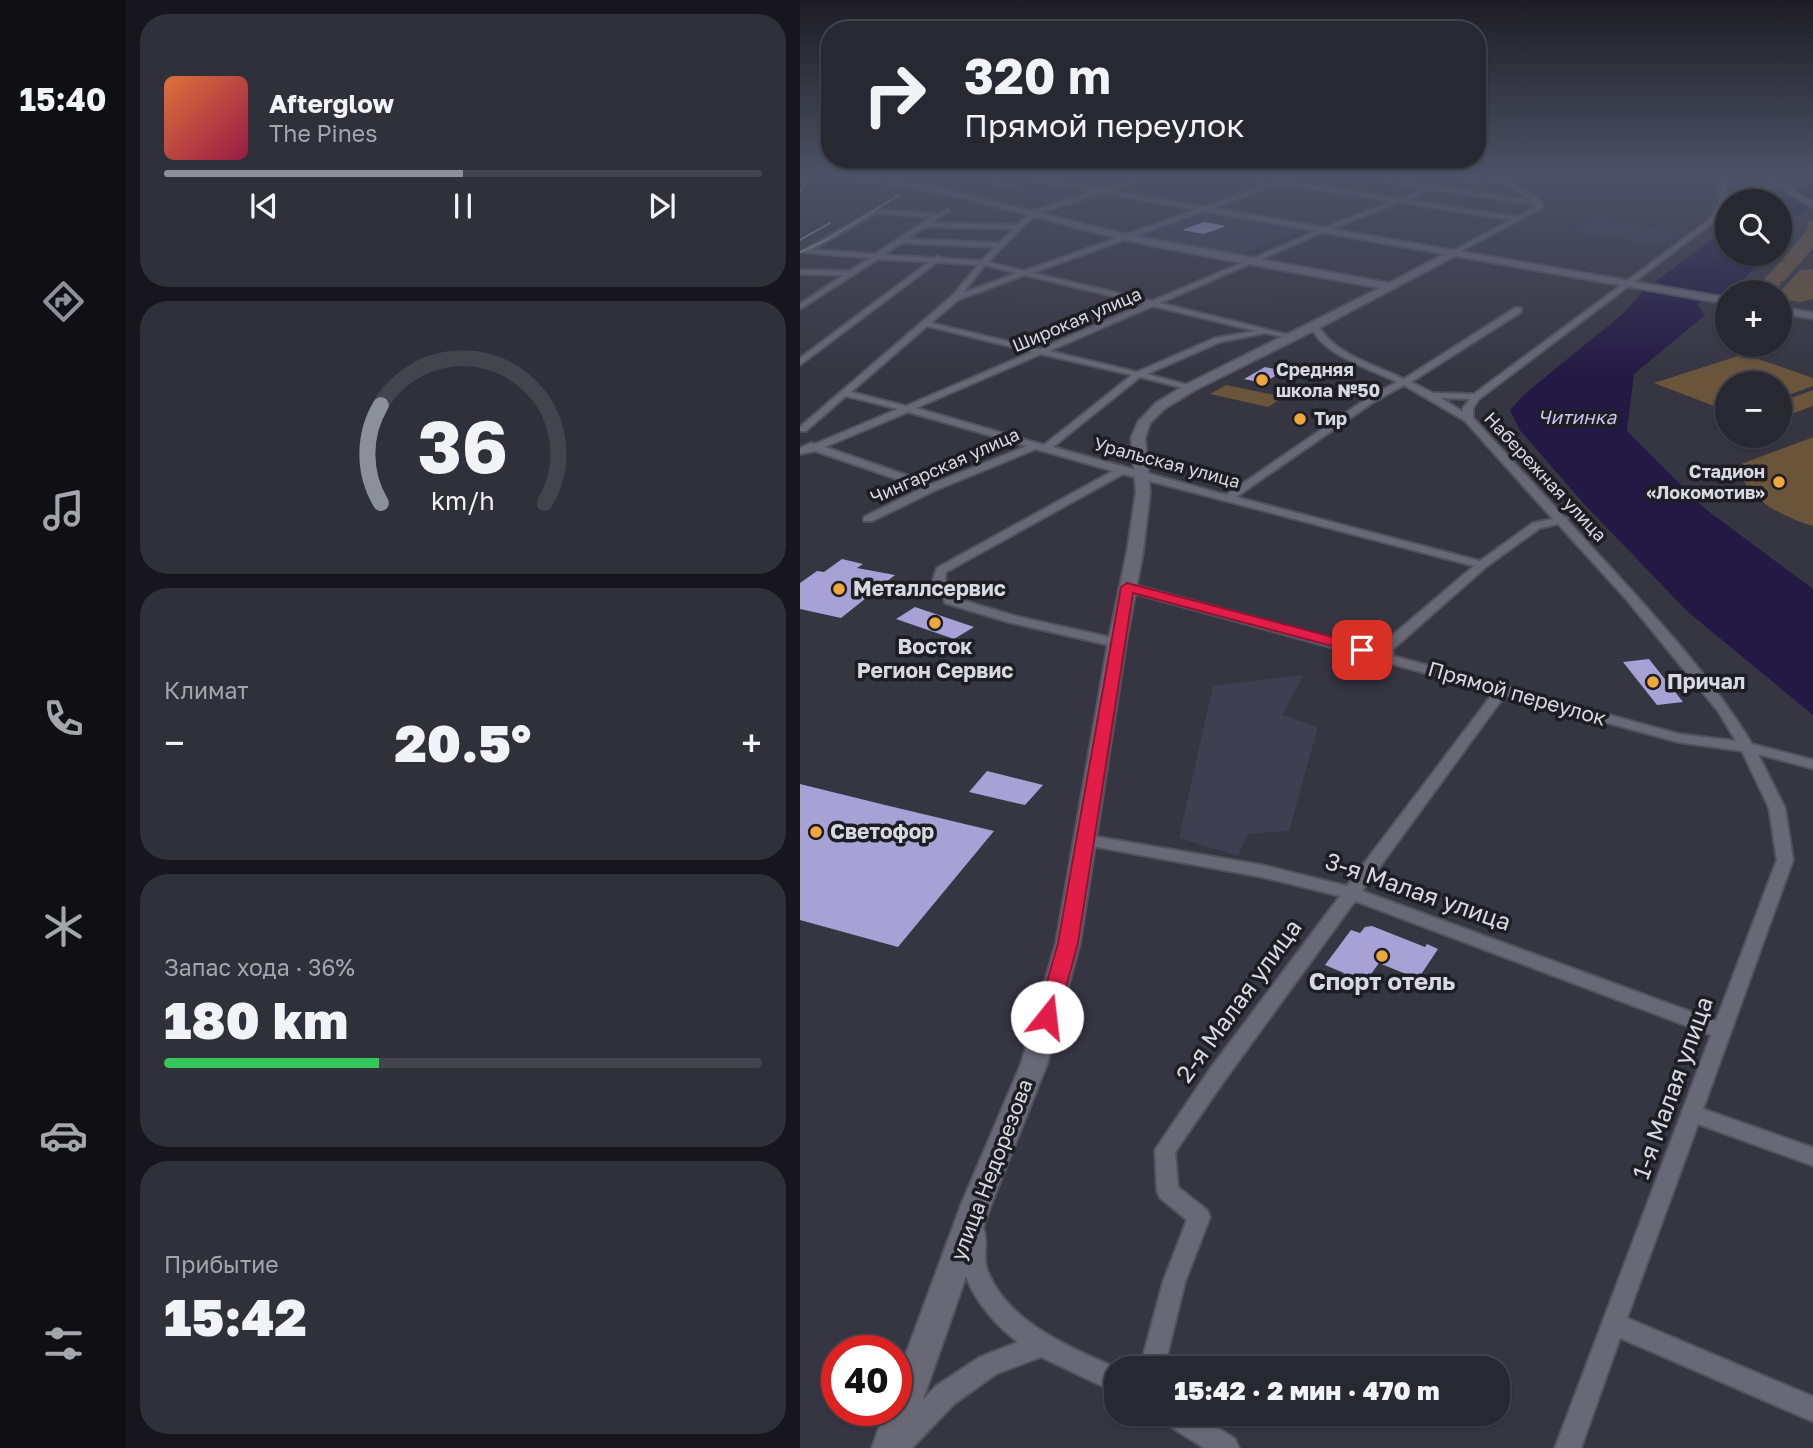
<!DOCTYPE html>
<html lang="ru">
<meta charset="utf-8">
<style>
:root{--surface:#282832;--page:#30303a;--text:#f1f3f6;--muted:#a5a6ac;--line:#44444d;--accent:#8c9099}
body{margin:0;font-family:"Golos Text",sans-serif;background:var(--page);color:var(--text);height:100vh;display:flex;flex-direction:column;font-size:26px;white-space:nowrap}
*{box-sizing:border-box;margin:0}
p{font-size:23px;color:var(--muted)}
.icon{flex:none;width:38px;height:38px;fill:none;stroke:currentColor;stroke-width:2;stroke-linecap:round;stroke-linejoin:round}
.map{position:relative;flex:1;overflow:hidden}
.panel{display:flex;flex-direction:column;gap:14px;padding:14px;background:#16161c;width:674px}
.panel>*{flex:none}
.banner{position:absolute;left:21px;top:21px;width:665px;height:147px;border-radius:28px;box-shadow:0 2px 5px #0004,0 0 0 2px var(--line);background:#282832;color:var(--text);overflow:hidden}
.buttons{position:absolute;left:915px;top:189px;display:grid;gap:14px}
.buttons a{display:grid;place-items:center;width:77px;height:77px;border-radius:50%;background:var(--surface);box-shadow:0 2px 5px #0004,0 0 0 2px var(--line);font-size:35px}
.speed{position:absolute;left:21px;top:1335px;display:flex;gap:14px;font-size:35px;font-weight:700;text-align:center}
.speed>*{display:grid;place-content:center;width:91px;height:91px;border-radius:50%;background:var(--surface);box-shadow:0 2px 5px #0004,0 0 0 2px var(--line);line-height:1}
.speed .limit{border:10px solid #d22;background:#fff;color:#111}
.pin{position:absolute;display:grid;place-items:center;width:60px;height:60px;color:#fff;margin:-30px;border-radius:14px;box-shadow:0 4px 10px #0006}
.me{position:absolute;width:77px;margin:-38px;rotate:16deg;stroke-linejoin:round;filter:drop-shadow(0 0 5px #0008)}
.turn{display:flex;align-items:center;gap:24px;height:147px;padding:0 28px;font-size:32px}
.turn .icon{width:91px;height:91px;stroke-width:2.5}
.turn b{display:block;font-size:49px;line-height:60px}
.big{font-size:52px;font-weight:800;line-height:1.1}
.panel .tile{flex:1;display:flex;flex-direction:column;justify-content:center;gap:10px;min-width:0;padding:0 24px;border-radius:28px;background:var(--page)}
.panel .dial{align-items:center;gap:0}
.dial svg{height:182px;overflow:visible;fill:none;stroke:var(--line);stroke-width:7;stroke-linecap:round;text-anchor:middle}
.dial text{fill:var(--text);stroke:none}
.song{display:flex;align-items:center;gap:21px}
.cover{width:84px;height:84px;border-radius:10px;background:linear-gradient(135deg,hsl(20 70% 55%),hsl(340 70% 35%))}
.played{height:7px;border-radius:4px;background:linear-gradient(90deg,var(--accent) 50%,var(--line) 50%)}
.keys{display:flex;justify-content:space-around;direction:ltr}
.heat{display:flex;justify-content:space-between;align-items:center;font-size:38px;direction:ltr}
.charge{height:10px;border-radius:5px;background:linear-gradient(90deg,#34c759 36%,var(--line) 0)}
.trip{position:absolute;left:304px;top:1356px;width:406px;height:70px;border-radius:28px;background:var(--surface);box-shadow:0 2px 5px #0004,0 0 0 2px var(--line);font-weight:800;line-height:70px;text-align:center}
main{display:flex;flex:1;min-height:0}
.menu{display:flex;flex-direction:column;width:126px;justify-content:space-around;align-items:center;background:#101014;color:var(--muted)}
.menu .icon{width:49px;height:49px}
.menu .current{color:var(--accent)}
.menu b{font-size:32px;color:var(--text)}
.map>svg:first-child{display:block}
.built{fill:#403e51}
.green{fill:#6a553b}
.water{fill:#231944}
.building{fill:#a7a1d6}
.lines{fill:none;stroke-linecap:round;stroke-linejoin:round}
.street-casing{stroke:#52515c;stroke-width:4}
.secondary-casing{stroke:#52515c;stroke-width:4}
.street{fill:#696876;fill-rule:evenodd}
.secondary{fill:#696876;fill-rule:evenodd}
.rail{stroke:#91919b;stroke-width:2}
.secondary-bridge-casing{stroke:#52515c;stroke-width:10;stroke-linecap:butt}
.secondary-bridge{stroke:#696876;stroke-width:9}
.route{fill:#e11d48;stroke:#92132f;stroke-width:2}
.poi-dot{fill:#eea83c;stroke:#1e1d23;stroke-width:2.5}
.labels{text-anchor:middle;stroke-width:7;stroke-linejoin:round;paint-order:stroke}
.far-street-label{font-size:18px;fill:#d8d8e0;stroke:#1e1d23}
.far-poi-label{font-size:18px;font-weight:bold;fill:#d8d8e0;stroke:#1e1d23;text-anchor:start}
.far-water-label{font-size:19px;font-style:italic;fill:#cac4f2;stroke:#1e1d23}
.poi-label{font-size:21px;font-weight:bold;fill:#d8d8e0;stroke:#1e1d23;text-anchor:start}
.street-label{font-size:21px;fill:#d8d8e0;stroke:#1e1d23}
.near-street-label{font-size:24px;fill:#d8d8e0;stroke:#1e1d23}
.near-poi-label{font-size:24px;font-weight:bold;fill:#d8d8e0;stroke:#1e1d23}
</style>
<main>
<nav class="menu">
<b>15:40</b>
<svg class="icon current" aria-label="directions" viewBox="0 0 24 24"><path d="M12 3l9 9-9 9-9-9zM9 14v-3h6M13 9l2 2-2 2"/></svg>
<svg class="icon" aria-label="music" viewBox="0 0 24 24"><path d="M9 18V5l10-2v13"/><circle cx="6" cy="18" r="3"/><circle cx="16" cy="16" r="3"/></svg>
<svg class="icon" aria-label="phone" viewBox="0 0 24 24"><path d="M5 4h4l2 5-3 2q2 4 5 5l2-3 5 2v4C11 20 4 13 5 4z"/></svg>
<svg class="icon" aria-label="climate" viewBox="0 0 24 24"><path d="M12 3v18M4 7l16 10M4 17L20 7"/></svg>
<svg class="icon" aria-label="car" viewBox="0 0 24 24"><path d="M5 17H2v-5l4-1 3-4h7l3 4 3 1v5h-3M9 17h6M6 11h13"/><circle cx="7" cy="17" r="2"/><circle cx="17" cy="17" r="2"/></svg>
<svg class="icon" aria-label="filters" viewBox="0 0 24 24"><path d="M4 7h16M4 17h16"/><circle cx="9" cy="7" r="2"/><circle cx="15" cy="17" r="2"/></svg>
</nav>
<section class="panel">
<div class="tile">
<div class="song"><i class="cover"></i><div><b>Afterglow</b><p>The Pines</p></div></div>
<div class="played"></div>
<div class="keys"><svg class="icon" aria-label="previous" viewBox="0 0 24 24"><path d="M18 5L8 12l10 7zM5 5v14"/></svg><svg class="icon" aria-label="pause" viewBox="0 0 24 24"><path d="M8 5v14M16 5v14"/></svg><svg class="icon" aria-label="next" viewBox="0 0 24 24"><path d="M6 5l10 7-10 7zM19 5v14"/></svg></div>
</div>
<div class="tile dial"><svg viewBox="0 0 100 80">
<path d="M14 69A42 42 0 1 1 86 69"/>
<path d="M14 69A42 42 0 0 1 14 26" stroke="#8c9099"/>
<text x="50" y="56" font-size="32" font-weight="700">36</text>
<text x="50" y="72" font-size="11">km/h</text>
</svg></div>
<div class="tile"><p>Климат</p>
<div class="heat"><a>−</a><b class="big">20.5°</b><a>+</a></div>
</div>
<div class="tile"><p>Запас хода · 36%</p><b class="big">180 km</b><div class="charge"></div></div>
<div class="tile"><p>Прибытие</p><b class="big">15:42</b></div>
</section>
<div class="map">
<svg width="1014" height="1448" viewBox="0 0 1014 1448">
<rect width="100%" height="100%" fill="#363542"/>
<g class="built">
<path d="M402 211 501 230 438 256 335 236Z"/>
<path d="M796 219 862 229 858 232 875 234 861 245 775 232Z"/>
<path d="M504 675 482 715 518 727 489 831 448 834 438 856 379 838 413 686Z"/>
</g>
<g class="green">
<path d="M1008 221H1013V248L984 281 979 282 981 284 973 292H952L958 286 965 287 959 285 981 261 989 262 982 260 1008 229Z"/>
<path d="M1013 269V299L1000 302 980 299V292L1000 270Z"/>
<path d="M944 354 1013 378V386L980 398V383H928L927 411 854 383Z"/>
<path d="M426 385 484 397 468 407 410 394Z"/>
<path d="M1013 390V406L980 418V402Z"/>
<path d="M1014 437V526H1013C993 520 970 510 954 495 944 485 947 479 932 472L933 467Z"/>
</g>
<g class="water">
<path d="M1013 183V205L999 215 991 217 990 226 980 238V201H958L971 194Z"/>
<path d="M927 228 928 254H970L935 287 900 302 897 305 905 315 834 374 827 431 904 508 1013 589V715L888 612 785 505 719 429 710 410 727 392 825 312 842 292Z"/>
</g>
<g class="building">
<path d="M404 222 426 226 404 234 382 230Z"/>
<path d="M465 367 484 371 463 383 444 379Z"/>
<path d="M42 559 63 564 57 568 95 575 41 618 0 609V583L17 571 24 572Z"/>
<path d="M115 607 174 627 154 639 96 619Z"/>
<path d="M849 659 883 702 857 705 823 662Z"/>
<path d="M187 771 243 785 225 805 169 792Z"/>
<path d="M0 784 81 804 194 831 98 947 0 920Z"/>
<path d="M572 926 625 947 627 944 638 949 618 979 579 963 566 981 557 978 553 984 541 978 544 973 525 965 551 930 560 933 565 927Z"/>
</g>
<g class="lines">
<defs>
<g id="street">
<path d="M207 175H221L302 189 348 175H357L302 193Z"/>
<path d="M430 175 478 180 492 175H501L485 181 599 199 626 188 551 175H566L733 201 710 187 709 183 592 176 710 179V175H716L715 185C724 191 741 198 743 207L655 254 653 251 711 220 600 202 528 230 360 303 497 337 493 339 465 333 420 342 347 374 395 387 391 390 340 377 253 447 426 495 566 399 597 382C575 371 513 351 512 324H518C532 354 575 365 604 379L715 308H721V312L611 382 633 393 674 394 908 221 920 204 919 175H925L926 204 912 223 679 399 673 408V418L764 517 767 518 768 521C832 592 902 662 952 744L1014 760V769L958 754 985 808 993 860 903 1109 1014 1148V1166L898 1124 827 1318 1014 1397V1422L820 1338 781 1448H755L911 1035 555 901 424 1081 375 1152 378 1187 407 1210 410 1217 385 1282 364 1368H340L363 1282 387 1220 360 1198 357 1191 355 1150 410 1069 540 896 462 877 286 845 280 844 278 840 280 836 286 835 462 865 547 886 694 692 323 590 321 587 327 583 331 584 580 652 581 645 674 566 323 474 146 572 145 579 154 589 155 598 215 616 322 640 323 643 322 646 317 647 208 622 145 603 142 590 133 580 137 568 313 471 236 449 136 490 72 521H64V517L123 488 15 451 0 454V448L11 443 15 444 98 409 46 396 6 431H0V427L152 296 178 265 137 262 0 365V358L129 262 78 259 0 309V304L44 275 0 274V270L50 271 70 258 1 252 74 210 137 214 149 209V211L131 223 217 225 231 213 233 216 188 262 224 271 471 183ZM479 184 592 201 524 228 352 301 232 273ZM632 189 736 205 737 206 717 217 606 200ZM77 213 132 217 75 254 12 250ZM126 227 214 229 199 243 107 239ZM101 243 195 247 181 261 141 258 138 256 134 258 84 255ZM185 265 217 273 163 293ZM225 275 345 304 240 349 131 323 158 300ZM353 306 456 331 415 338 337 372 249 351ZM127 326 232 352 106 406 51 392ZM241 354 332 375 244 445 116 408ZM604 385 665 421 753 519 733 523 680 561 436 497 572 403ZM641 398 670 399 663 408V412ZM108 412 227 446 132 484 25 447ZM758 524 826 599 918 711 936 741 879 734 593 656V649L686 567 740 528ZM705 695 878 742 942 751 969 808 977 860 916 1021 562 891Z"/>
<path d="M187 178 201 182 224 183 201 186 185 181Z"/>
<path d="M175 1225 183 1228C189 1241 182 1256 187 1270 208 1323 269 1347 317 1368V1393L241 1357 196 1374 154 1404 112 1448H82L86 1439 136 1386 180 1357 218 1342C186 1318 148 1271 167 1228Z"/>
<path d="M362 1414H396L435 1439 439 1448H404L365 1423Z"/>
</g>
<g id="secondary">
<path d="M29 175 70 176 124 184 231 211 302 189 928 298V304L655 256 519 328 395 390 364 409 350 423 345 438 350 492 343 552 326 643 280 943 247 1064 191 1205 106 1448H72L85 1410H96V1381L161 1205 221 1064 256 943 308 643 327 552 336 492 331 438 338 422 356 403 387 384 580 288C495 272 409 258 325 240 227 218 133 182 31 179L27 177ZM302 193 644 254 589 283 325 234 240 213Z"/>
<path d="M961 175H970L1014 203V209Z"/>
<path d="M980 307 1014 313V319L980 313Z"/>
</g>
</defs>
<use href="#street" class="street-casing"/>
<use href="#secondary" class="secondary-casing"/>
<use href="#street" class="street"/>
<use href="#secondary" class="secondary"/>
<g class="rail">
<path d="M0 192 12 175"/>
<path d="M0 240 30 223"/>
<path d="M0 252 28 239 99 195"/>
</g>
<defs>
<path id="secondary-bridge" d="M0 176 31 177"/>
</defs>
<use href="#secondary-bridge" class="secondary-bridge-casing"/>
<use href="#secondary-bridge" class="secondary-bridge"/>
</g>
<linearGradient id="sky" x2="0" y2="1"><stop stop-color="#1e1d24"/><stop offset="0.46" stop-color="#4c5165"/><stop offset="1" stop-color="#4c5165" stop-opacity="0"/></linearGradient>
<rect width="1014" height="378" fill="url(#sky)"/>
<path class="route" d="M327 583 567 646 569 650 562 654 333 593 278 943 258 1017 255 1023 247 1025 240 1023 237 1017 258 943 321 587Z"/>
<g class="poi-dot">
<circle cx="462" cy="380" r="7"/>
<circle cx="500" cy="419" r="7"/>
<circle cx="979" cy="482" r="7"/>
<circle cx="39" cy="589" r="7"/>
<circle cx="135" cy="623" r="7"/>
<circle cx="853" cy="682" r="7"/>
<circle cx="16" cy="832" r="7"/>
<circle cx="582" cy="956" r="7"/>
</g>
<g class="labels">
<g class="far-street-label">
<text transform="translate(277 320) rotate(-23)" y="6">Широкая улица</text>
<text transform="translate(367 463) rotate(15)" y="6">Уральская улица</text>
<text transform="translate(145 466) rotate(-24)" y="6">Чингарская улица</text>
<text transform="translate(745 477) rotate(47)" y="6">Набережная улица</text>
</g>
<g class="far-poi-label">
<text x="476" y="376">Средняя<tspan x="476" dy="21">школа №50</tspan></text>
<text x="514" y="425">Тир</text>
<text x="965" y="478" text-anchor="end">Стадион<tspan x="965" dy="21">«Локомотив»</tspan></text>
</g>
<g class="far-water-label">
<text x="777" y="424">Читинка</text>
</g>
<g class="poi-label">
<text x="53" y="596">Металлсервис</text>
<text x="135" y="654" text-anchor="middle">Восток<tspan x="135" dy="24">Регион Сервис</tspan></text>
<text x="867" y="689">Причал</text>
<text x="30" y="839">Светофор</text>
</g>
<g class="street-label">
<text transform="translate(717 694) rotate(16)" y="7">Прямой переулок</text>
<text transform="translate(192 1170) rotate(-69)" y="7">улица Недорезова</text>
</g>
<g class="near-street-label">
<text transform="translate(618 892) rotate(19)" y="8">3-я Малая улица</text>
<text transform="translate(439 1001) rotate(-54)" y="8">2-я Малая улица</text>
<text transform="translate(873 1088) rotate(-70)" y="8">1-я Малая улица</text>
</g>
<g class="near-poi-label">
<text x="582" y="990">Спорт отель</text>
</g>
</g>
</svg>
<div class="buttons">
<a><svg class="icon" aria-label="search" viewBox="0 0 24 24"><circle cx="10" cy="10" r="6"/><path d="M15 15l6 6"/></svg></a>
<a>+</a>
<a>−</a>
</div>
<div class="speed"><div class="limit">40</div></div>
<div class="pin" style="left:562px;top:650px;background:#d93025"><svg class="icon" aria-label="arrive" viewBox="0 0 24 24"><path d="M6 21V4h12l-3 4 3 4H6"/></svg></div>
<svg class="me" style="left:247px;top:1017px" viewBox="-20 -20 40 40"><circle r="19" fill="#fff"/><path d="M0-13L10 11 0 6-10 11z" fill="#e11d48"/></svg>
<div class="trip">15:42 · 2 мин · 470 m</div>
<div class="banner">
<div class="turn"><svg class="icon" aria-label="right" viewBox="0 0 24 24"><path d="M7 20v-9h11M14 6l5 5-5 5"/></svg><div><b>320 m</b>Прямой переулок</div></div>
</div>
</div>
</main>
